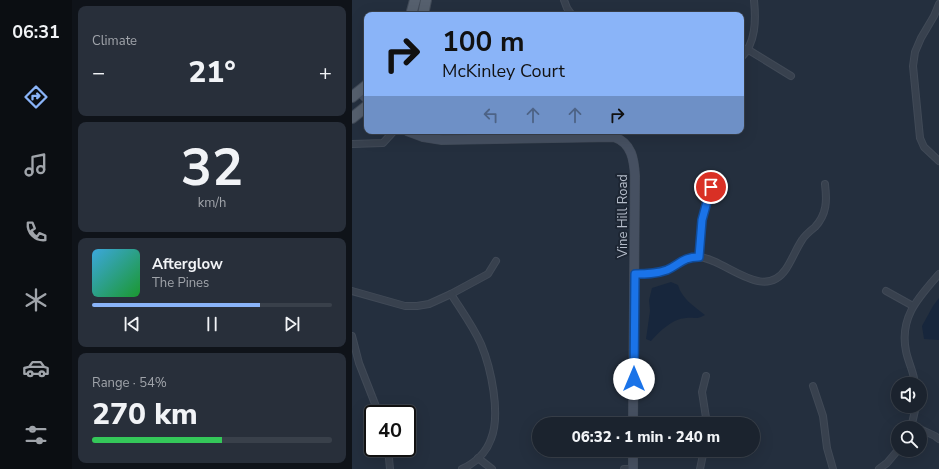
<!DOCTYPE html>
<meta charset="utf-8">
<style>
:root{--surface:#1b232e;--page:#282f3a;--text:#f1f3f6;--muted:#a0a4aa;--line:#39404a;--accent:#8ab4f8}
body{margin:0;font-family:"Nunito Sans",sans-serif;background:var(--page);color:var(--text);height:100vh;display:flex;flex-direction:column;font-size:15px;white-space:nowrap}
*{box-sizing:border-box;margin:0}
p{font-size:13px;color:var(--muted)}
.icon{flex:none;width:22px;height:22px;fill:none;stroke:currentColor;stroke-width:2;stroke-linecap:round;stroke-linejoin:round}
.map{position:relative;flex:1;overflow:hidden}
.side{display:flex;flex-direction:column;gap:6px;padding:6px;background:#0f1319;width:280px}
.side>*{flex:none}
.banner{position:absolute;left:12px;top:12px;width:380px;height:122px;border-radius:8px;box-shadow:0 4px 16px #0002,0 0 0 1px var(--line);background:#8ab4f8;color:#111;overflow:hidden}
.tools{position:absolute;left:539px;top:377px;display:grid;gap:8px}
.tools a{display:grid;place-items:center;width:36px;height:36px;border-radius:50%;background:var(--surface);box-shadow:0 4px 16px #0002,0 0 0 1px var(--line);font-size:20px}
.speed{position:absolute;left:12px;top:405px;display:flex;gap:8px;font-size:20px;font-weight:700;text-align:center}
.speed>*{display:grid;place-content:center;width:52px;height:52px;border-radius:50%;background:var(--surface);box-shadow:0 4px 16px #0002,0 0 0 1px var(--line);line-height:1}
.speed .limit{border:2px solid #111;border-radius:6px;background:#fff;color:#111}
.pin{position:absolute;display:grid;place-items:center;width:34px;height:34px;color:#fff;margin:-17px;border:2px solid #fff;border-radius:50%;box-shadow:0 1px 4px #0007}
.me{position:absolute;width:44px;margin:-22px;rotate:0deg;stroke-linejoin:round;filter:drop-shadow(0 0 3px #0008)}
.turn{display:flex;align-items:center;gap:14px;height:84px;padding:0 12px;font-size:18px}
.turn .icon{width:52px;height:52px;stroke-width:2.5}
.turn b{display:block;font-size:28px;line-height:34px}
.lanes{display:flex;align-items:center;height:38px;padding:0 12px;background:#0003;justify-content:center;gap:20px;direction:ltr}
.lanes .off{opacity:.35}
.big{font-size:30px;font-weight:800;line-height:1.1}
.side .tile{flex:1;display:flex;flex-direction:column;justify-content:center;gap:6px;min-width:0;padding:0 14px;border-radius:8px;background:var(--page)}
.side .dial{align-items:center;gap:0}
.dial b{font-size:52px;line-height:1}
.song{display:flex;align-items:center;gap:12px}
.cover{width:48px;height:48px;border-radius:6px;background:linear-gradient(135deg,hsl(200 70% 55%),hsl(130 70% 35%))}
.played{height:4px;border-radius:2px;background:linear-gradient(90deg,var(--accent) 70%,var(--line) 70%)}
.keys{display:flex;justify-content:space-around;direction:ltr}
.heat{display:flex;justify-content:space-between;align-items:center;font-size:22px;direction:ltr}
.charge{height:6px;border-radius:3px;background:linear-gradient(90deg,#34c759 54%,var(--line) 0)}
.trip{position:absolute;left:180px;top:417px;width:228px;height:40px;border-radius:20px;background:var(--surface);box-shadow:0 4px 16px #0002,0 0 0 1px var(--line);font-weight:800;line-height:40px;text-align:center}
main{display:flex;flex:1;min-height:0}
.menu{display:flex;flex-direction:column;width:72px;justify-content:space-around;align-items:center;background:#0b0e12;color:var(--muted)}
.menu .icon{width:28px;height:28px}
.menu .current{color:var(--accent)}
.menu b{font-size:18px;color:var(--text)}
.map>svg:first-child{display:block}
.water{fill:#17263c}
.lines{fill:none;stroke-linecap:round;stroke-linejoin:round}
.street-casing{stroke:#414a57;stroke-width:8}
.secondary-casing{stroke:#414a57;stroke-width:10}
.primary-casing{stroke:#414a57;stroke-width:12}
.street{stroke:#38414e;stroke-width:6}
.secondary{stroke:#465061;stroke-width:9}
.primary{stroke:#56606e;stroke-width:10}
.route-casing{stroke:#114b97;stroke-width:10}
.route{stroke:#1a73e8;stroke-width:7}
.labels{text-anchor:middle;stroke-width:4;stroke-linejoin:round;paint-order:stroke}
.street-label{font-size:13px;fill:#b4bcc9;stroke:#1d2633}
</style>
<main>
<nav class="menu">
<b>06:31</b>
<svg class="icon current" aria-label="directions" viewBox="0 0 24 24"><path d="M12 3l9 9-9 9-9-9zM9 14v-3h6M13 9l2 2-2 2"/></svg>
<svg class="icon" aria-label="music" viewBox="0 0 24 24"><path d="M9 18V5l10-2v13"/><circle cx="6" cy="18" r="3"/><circle cx="16" cy="16" r="3"/></svg>
<svg class="icon" aria-label="phone" viewBox="0 0 24 24"><path d="M5 4h4l2 5-3 2q2 4 5 5l2-3 5 2v4C11 20 4 13 5 4z"/></svg>
<svg class="icon" aria-label="climate" viewBox="0 0 24 24"><path d="M12 3v18M4 7l16 10M4 17L20 7"/></svg>
<svg class="icon" aria-label="car" viewBox="0 0 24 24"><path d="M5 17H2v-5l4-1 3-4h7l3 4 3 1v5h-3M9 17h6M6 11h13"/><circle cx="7" cy="17" r="2"/><circle cx="17" cy="17" r="2"/></svg>
<svg class="icon" aria-label="filters" viewBox="0 0 24 24"><path d="M4 7h16M4 17h16"/><circle cx="9" cy="7" r="2"/><circle cx="15" cy="17" r="2"/></svg>
</nav>
<section class="side">
<div class="tile"><p>Climate</p>
<div class="heat"><a>−</a><b class="big">21°</b><a>+</a></div>
</div>
<div class="tile dial"><b>32</b><p>km/h</p></div>
<div class="tile">
<div class="song"><i class="cover"></i><div><b>Afterglow</b><p>The Pines</p></div></div>
<div class="played"></div>
<div class="keys"><svg class="icon" aria-label="previous" viewBox="0 0 24 24"><path d="M18 5L8 12l10 7zM5 5v14"/></svg><svg class="icon" aria-label="pause" viewBox="0 0 24 24"><path d="M8 5v14M16 5v14"/></svg><svg class="icon" aria-label="next" viewBox="0 0 24 24"><path d="M6 5l10 7-10 7zM19 5v14"/></svg></div>
</div>
<div class="tile"><p>Range · 54%</p><b class="big">270 km</b><div class="charge"></div></div>
</section>
<div class="map">
<svg width="587" height="469" viewBox="0 0 587 469">
<rect width="100%" height="100%" fill="#242f3e"/>
<g class="water">
<path d="M319 282 326 285C330 299 342 306 353 315 344 320 343 317 334 318 320 319 308 331 299 341L294 339 298 311 297 300 300 288Z"/>
<path d="M587 298V340L572 339 570 326 581 306Z"/>
</g>
<g class="lines">
<defs>
<g id="street">
<path d="M212 0 215 8 220 15"/>
<path d="M587 4 582 16 569 38 563 52 561 66 568 138 572 147 587 161"/>
<path d="M395 49 439 76"/>
<path d="M389 58C404 43 404 20 402 0"/>
<path d="M0 144 31 143 42 131"/>
<path d="M347 257 350 220 359 187"/>
<path d="M283 274C293 274 303 274 313 271 325 266 332 256 346 257 373 258 411 303 434 269 440 260 444 249 450 240 453 235 458 231 463 227 475 214 475 201 473 184"/>
<path d="M0 291 53 306H65L77 304 99 294 136 274 144 261"/>
<path d="M534 291 561 306"/>
<path d="M99 294C109 310 121 326 129 344 139 368 149 414 139 439 134 453 123 463 110 469"/>
<path d="M0 336 7 363 27 414"/>
<path d="M354 376 350 392 355 424"/>
<path d="M563 384C562 372 556 362 554 351 547 317 567 297 587 274"/>
<path d="M461 386 471 416 475 448 481 469"/>
<path d="M559 428 564 406"/>
<path d="M568 429 583 436 587 439"/>
<path d="M36 448 38 469"/>
<path d="M126 458 140 469"/>
<path d="M272 469H281"/>
<path d="M348 469 352 450"/>
<path d="M527 469 535 463 546 450"/>
</g>
<g id="secondary">
<path d="M7 91 15 99"/>
<path d="M55 131 71 137 90 140 262 137C280 143 282 160 283 176L281 424"/>
<path d="M281 469V450"/>
</g>
<g id="primary">
<path d="M59 15 63 0"/>
<path d="M71 15 74 0"/>
<path d="M0 97 15 85"/>
<path d="M0 118 15 106"/>
</g>
</defs>
<use href="#street" class="street-casing"/>
<use href="#secondary" class="secondary-casing"/>
<use href="#primary" class="primary-casing"/>
<use href="#street" class="street"/>
<use href="#secondary" class="secondary"/>
<use href="#primary" class="primary"/>
</g>
<g class="lines">
<defs>
<path id="route" d="M282 379 283 274C294 274 304 274 315 270 328 264 331 257 347 257L350 220 359 187"/>
</defs>
<use href="#route" class="route-casing"/>
<use href="#route" class="route"/>
</g>
<g class="labels">
<g class="street-label">
<text transform="translate(270 216) rotate(-90)" y="5">Vine Hill Road</text>
</g>
</g>
</svg>
<div class="tools">
<a><svg class="icon" aria-label="sound" viewBox="0 0 24 24"><path d="M4 9h4l5-4v14l-5-4H4zM17 9q2 3 0 6"/></svg></a>
<a><svg class="icon" aria-label="search" viewBox="0 0 24 24"><circle cx="10" cy="10" r="6"/><path d="M15 15l6 6"/></svg></a>
</div>
<div class="speed"><div class="limit">40</div></div>
<div class="pin" style="left:359px;top:187px;background:#d93025"><svg class="icon" aria-label="arrive" viewBox="0 0 24 24"><path d="M6 21V4h12l-3 4 3 4H6"/></svg></div>
<svg class="me" style="left:282px;top:379px" viewBox="-20 -20 40 40"><circle r="19" fill="#fff"/><path d="M0-13L10 11 0 6-10 11z" fill="#1a73e8"/></svg>
<div class="trip">06:32 · 1 min · 240 m</div>
<div class="banner">
<div class="turn"><svg class="icon" aria-label="right" viewBox="0 0 24 24"><path d="M7 20v-9h11M14 6l5 5-5 5"/></svg><div><b>100 m</b>McKinley Court</div></div>
<div class="lanes"><svg class="icon off" aria-label="left" viewBox="0 0 24 24"><path d="M17 20v-9H6M10 6l-5 5 5 5"/></svg><svg class="icon off" aria-label="ahead" viewBox="0 0 24 24"><path d="M12 20V5M6 11l6-6 6 6"/></svg><svg class="icon off" aria-label="ahead" viewBox="0 0 24 24"><path d="M12 20V5M6 11l6-6 6 6"/></svg><svg class="icon" aria-label="right" viewBox="0 0 24 24"><path d="M7 20v-9h11M14 6l5 5-5 5"/></svg></div>
</div>
</div>
</main>
